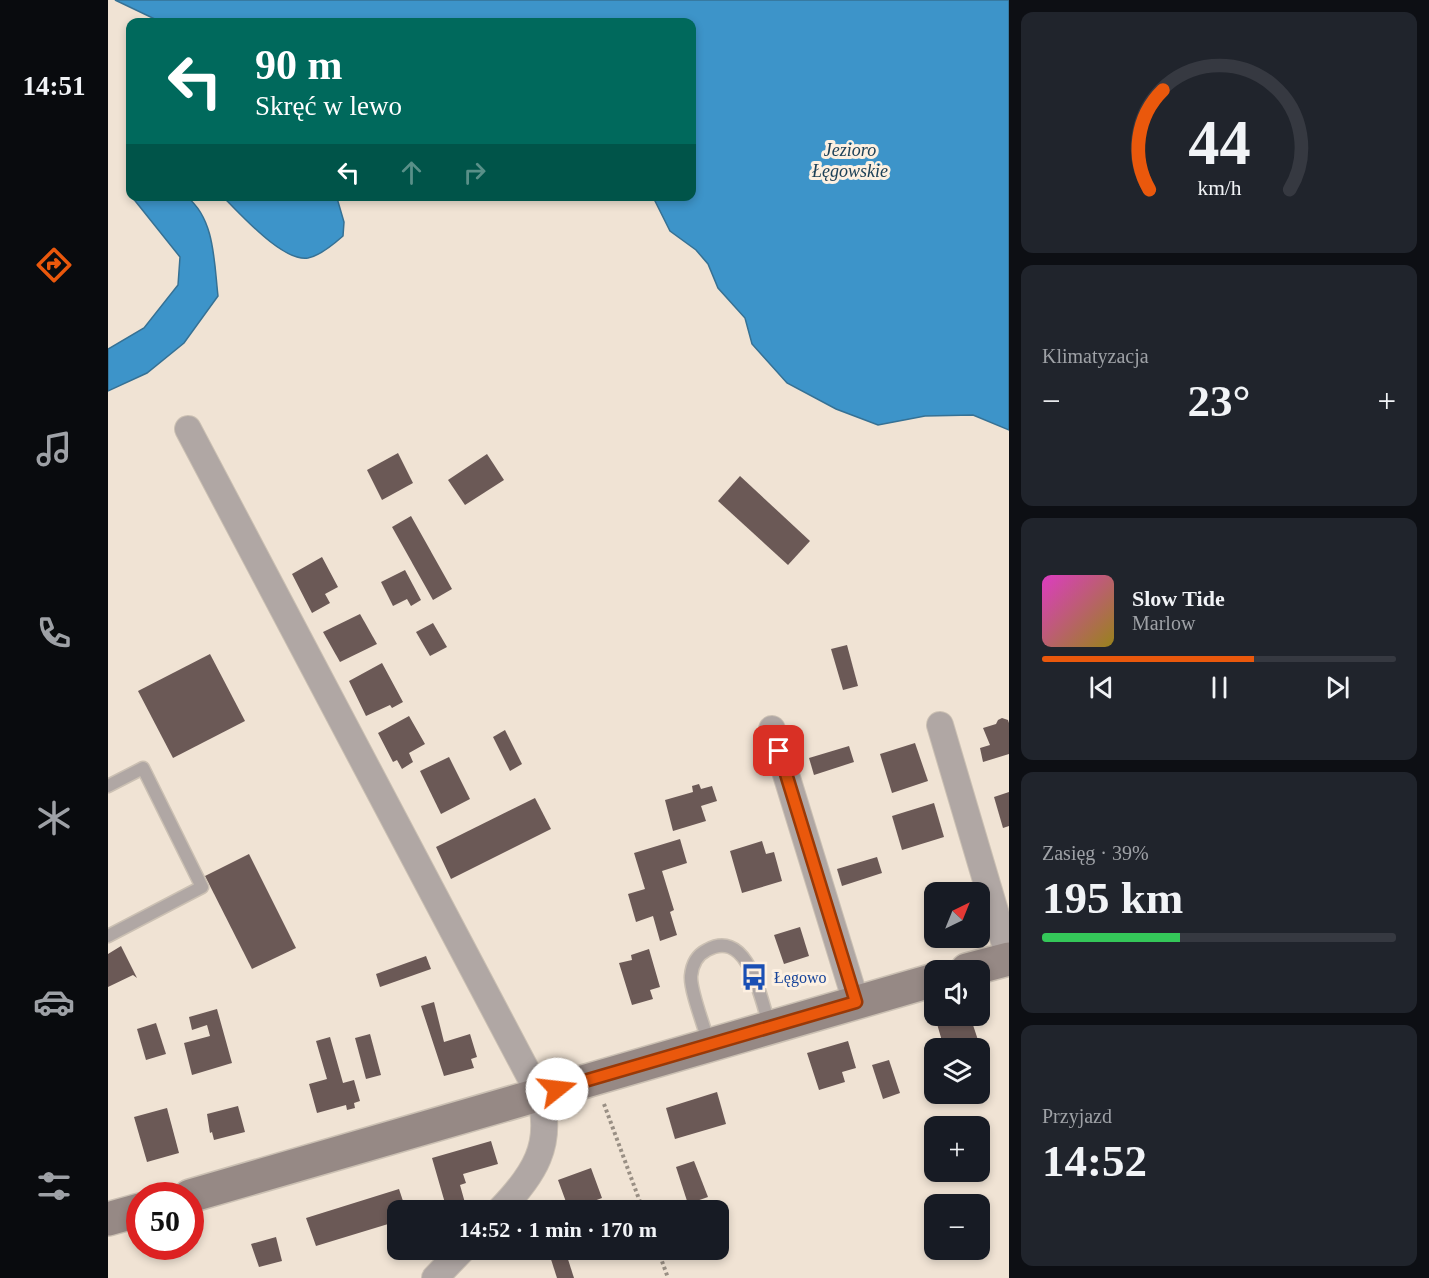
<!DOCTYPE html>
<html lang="pl">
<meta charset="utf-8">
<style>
:root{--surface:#171b24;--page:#20242c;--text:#f1f3f6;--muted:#9ea1a6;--line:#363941;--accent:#ea580c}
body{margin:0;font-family:Georgia,serif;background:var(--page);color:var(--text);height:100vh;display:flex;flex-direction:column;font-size:22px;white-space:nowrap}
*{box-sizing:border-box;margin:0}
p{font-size:20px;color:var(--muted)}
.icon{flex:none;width:33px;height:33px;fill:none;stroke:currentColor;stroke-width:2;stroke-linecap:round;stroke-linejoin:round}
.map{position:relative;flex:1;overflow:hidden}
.sheet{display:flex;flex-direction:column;gap:12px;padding:12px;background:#0d0f14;width:420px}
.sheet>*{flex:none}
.banner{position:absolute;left:18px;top:18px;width:570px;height:183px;border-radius:12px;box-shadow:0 3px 9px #0003;background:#00695c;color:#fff;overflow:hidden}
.needle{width:39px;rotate:43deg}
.tools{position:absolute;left:816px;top:882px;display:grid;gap:12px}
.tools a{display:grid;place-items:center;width:66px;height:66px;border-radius:12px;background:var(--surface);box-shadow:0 3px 9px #0003;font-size:30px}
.speed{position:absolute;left:18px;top:1182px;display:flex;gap:12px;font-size:30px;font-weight:700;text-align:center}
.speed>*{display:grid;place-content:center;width:78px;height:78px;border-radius:50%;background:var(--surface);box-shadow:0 3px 9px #0003;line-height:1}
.speed .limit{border:9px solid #d22;background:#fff;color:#111}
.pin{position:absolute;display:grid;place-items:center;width:51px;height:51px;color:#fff;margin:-26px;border-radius:12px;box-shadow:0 3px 9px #0006}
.me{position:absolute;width:66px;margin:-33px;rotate:74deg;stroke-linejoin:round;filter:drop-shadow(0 0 4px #0008)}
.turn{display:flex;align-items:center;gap:21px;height:126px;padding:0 30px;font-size:27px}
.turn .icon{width:78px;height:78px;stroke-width:2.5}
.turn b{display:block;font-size:42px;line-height:51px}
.lanes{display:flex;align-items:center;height:57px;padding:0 30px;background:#0003;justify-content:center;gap:30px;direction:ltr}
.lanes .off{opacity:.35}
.big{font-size:45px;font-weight:600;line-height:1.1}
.sheet .widget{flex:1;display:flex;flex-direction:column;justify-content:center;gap:9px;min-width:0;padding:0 21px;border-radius:12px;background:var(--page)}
.sheet .dial{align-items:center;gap:0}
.dial svg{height:156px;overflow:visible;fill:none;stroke:var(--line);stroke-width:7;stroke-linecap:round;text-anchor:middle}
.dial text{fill:var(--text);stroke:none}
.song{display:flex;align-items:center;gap:18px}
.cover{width:72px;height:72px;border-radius:9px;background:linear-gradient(135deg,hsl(310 70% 55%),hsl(50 70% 35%))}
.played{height:6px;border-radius:3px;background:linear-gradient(90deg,var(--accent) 60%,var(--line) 60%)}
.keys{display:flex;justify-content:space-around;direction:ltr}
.heat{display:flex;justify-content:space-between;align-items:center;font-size:33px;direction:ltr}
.charge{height:9px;border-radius:4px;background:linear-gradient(90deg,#34c759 39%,var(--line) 0)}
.trip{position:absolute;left:279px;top:1200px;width:342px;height:60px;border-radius:12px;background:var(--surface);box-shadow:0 3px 9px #0003;font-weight:600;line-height:60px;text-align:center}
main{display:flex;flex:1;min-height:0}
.tab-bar{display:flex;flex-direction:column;width:108px;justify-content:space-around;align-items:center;background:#090b0e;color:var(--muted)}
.tab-bar .icon{width:42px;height:42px}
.tab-bar .active{color:var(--accent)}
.tab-bar b{font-size:27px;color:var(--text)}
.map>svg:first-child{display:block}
.water{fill:#3d94c9;stroke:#367194;stroke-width:1.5}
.building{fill:#6b5956}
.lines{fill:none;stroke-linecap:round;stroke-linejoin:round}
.service-casing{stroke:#cbc0b3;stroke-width:15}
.minor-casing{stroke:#cbc0b3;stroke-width:28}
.secondary-casing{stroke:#cbc0b3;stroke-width:36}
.path{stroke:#998f84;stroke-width:4;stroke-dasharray:3 3;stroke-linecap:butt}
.service{stroke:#b0a7a4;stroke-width:12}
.minor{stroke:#b0a7a4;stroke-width:26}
.secondary{stroke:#968985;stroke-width:33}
.route-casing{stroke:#983908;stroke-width:15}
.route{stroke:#ea580c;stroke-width:10}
.labels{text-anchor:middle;stroke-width:6;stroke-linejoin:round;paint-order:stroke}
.transit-label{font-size:16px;fill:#164399;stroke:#fdf0e1;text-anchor:start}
.water-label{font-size:18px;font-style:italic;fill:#1c4057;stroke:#fdf0e1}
</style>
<main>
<nav class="tab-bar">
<b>14:51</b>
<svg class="icon active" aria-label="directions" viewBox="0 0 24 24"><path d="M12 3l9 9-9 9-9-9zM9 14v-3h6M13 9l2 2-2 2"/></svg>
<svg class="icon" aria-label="music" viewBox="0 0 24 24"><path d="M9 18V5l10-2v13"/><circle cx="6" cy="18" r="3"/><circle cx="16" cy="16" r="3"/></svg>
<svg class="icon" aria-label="phone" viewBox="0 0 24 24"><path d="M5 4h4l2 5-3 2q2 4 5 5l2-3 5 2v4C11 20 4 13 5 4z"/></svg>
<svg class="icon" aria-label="climate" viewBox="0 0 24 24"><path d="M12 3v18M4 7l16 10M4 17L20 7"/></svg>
<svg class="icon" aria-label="car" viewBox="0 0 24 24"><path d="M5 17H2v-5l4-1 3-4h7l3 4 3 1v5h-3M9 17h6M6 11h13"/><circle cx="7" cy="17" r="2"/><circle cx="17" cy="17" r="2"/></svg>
<svg class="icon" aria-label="filters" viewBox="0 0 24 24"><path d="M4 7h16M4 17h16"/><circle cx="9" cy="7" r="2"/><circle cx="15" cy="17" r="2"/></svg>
</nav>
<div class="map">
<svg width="901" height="1278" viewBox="0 0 901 1278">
<rect width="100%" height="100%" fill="#f0e3d4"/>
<g class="water">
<path d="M7 0H901V430L865 415 817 416 770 425 728 409 679 383 644 344 637 318 610 288 600 264 588 250 562 231 545 197 584 196V22H53Z"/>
<path d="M172 196 177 199 229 198 236 222 235 236C226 244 211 256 200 258 174 262 132 213 115 197Z"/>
<path d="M24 197H79C107 219 106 262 110 296L76 343 39 373 0 391V349L36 328 70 285 72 257Z"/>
</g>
<g class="building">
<path d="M290 453 305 483 274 500 259 470Z"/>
<path d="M379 454 396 480 357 505 340 480Z"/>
<path d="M632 476 702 541 680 565 610 501Z"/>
<path d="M303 516 344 589 325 600 284 527Z"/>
<path d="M214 557 230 587 217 594 222 603 204 613 184 574Z"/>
<path d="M297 570 313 600 303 606 299 599 285 606 273 582Z"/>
<path d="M252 614 269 644 232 662 215 632Z"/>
<path d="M325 623 339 647 322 656 308 632Z"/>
<path d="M739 645 750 686 735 690 723 649Z"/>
<path d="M102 654 137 721 65 758 30 691Z"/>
<path d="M274 663 295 702 284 708 282 705 258 716 241 681Z"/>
<path d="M301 716 317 744 301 753 305 762 294 769 289 760 285 762 270 733Z"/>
<path d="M894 718 900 720 901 723V754L875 762 872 748 882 745 875 728 888 724 890 720Z"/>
<path d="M397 730 414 764 402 771 385 737Z"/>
<path d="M807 743 820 781 784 793 772 754Z"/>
<path d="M741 746 746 762 706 775 701 758Z"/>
<path d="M341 757 362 799 333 814 312 771Z"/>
<path d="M591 784 593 789 604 786 609 801 593 806 598 821 565 831 557 800 585 792 584 786Z"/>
<path d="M901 792V826L895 828 886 797Z"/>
<path d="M427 798 443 829 343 879 328 847Z"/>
<path d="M826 803 836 837 794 850 784 816Z"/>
<path d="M572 839 579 863 554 871 566 910 562 912 569 935 552 941 545 916 528 922 520 894 537 889 526 853Z"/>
<path d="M654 841 658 854 666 852 674 881 634 893 622 851Z"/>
<path d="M141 854 188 948 144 969 97 876Z"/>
<path d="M769 857 774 873 734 886 729 869Z"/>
<path d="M692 927 701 956 676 964 666 935Z"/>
<path d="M13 946 29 978 25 975 0 987V954Z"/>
<path d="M541 949 552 987 542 990 545 999 524 1005 511 963 524 960 523 955Z"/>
<path d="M318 956 323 969 272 987 268 974Z"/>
<path d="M326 1002 336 1042 362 1034 369 1057 363 1059 366 1068 336 1076 313 1006Z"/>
<path d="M109 1009 124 1063 84 1075 76 1043 102 1036 99 1025 84 1030 81 1017Z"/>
<path d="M831 1016H862L870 1040 841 1048H831L830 1042 834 1041 827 1017Z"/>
<path d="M48 1023 58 1054 38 1060 29 1029Z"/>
<path d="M262 1034 273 1075 258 1079 247 1038Z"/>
<path d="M222 1037 235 1083 246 1080 252 1101 246 1103 247 1108 239 1110 238 1105 209 1113 201 1084 219 1079 208 1041Z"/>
<path d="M740 1041 748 1068 734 1072 737 1082 711 1090 699 1053Z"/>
<path d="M781 1060 792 1093 775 1099 764 1065Z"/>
<path d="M609 1092 618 1124 567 1139 558 1108Z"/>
<path d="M130 1106 137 1132 106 1140 104 1132 102 1133 99 1114Z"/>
<path d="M59 1108 71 1153 39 1162 26 1117Z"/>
<path d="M383 1141 390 1164 355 1174 358 1183 352 1185 359 1210H339L324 1158Z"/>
<path d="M586 1161 600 1197 580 1204 568 1167Z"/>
<path d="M483 1168 494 1198 478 1204 480 1209 471 1210 469 1207 461 1210 450 1180Z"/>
<path d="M291 1189 298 1210H290V1221L208 1246 198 1218Z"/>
<path d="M168 1237 174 1261 151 1267 143 1244Z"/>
<path d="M440 1250H457L466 1278H449Z"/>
</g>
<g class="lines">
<defs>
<g id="service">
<path d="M0 786 35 768 94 887 0 936"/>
<path d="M601 1044C597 1028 582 991 583 976 584 965 589 955 599 950 641 927 653 1001 662 1027"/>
</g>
<g id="minor">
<path d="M80 429 431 1094C447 1144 425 1176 392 1210"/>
<path d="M832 725 901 958"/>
<path d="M664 729 748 1002"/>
<path d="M327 1278 354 1250"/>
</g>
<g id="secondary">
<path d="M859 970 901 959"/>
<path d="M82 1196 826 980"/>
<path d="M0 1219 32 1210"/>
</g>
</defs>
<use href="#service" class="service-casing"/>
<use href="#minor" class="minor-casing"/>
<use href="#secondary" class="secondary-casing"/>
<g class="path">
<path d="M496 1104 535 1210"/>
<path d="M550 1250 560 1278"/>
</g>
<use href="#service" class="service"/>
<use href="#minor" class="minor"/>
<use href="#secondary" class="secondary"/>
</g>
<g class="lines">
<defs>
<path id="route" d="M449 1089 748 1002 671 751"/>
</defs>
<use href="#route" class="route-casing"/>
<use href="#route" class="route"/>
</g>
<defs>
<symbol id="bus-bare" viewBox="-9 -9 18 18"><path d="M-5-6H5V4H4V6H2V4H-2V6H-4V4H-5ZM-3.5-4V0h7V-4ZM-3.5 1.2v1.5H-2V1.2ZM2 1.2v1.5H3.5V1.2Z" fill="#1a4fb4" stroke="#fdf0e1" stroke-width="2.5" paint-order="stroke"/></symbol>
</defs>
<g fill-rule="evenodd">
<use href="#bus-bare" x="627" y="958" width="38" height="38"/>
</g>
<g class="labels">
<g class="transit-label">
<text x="666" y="983">Łęgowo</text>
</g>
<g class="water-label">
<text x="742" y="156">Jezioro<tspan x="742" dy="21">Łęgowskie</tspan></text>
</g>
</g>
</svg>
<div class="tools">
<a><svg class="needle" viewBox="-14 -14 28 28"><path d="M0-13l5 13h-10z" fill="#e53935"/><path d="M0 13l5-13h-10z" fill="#9ea1a6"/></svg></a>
<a><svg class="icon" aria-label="sound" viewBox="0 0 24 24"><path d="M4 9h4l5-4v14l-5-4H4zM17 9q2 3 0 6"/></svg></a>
<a><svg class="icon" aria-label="layers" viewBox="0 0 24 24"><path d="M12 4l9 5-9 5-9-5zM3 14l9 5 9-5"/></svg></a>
<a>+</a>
<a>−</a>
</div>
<div class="speed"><div class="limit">50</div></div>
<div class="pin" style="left:671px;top:751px;background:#d93025"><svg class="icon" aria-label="arrive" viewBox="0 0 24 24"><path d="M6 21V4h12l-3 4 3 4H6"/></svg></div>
<svg class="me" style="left:449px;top:1089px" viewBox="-20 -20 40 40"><circle r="19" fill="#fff"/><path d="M0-13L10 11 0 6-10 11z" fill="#ea580c"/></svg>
<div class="trip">14:52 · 1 min · 170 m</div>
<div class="banner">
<div class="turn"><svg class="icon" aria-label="left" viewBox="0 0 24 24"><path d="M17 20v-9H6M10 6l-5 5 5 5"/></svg><div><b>90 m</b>Skręć w lewo</div></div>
<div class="lanes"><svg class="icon" aria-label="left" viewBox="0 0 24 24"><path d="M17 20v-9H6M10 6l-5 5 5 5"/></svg><svg class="icon off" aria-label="ahead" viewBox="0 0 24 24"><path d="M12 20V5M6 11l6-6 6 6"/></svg><svg class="icon off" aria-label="right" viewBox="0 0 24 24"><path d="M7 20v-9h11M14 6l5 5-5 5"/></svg></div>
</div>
</div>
<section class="sheet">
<div class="widget dial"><svg viewBox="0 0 100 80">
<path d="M14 69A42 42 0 1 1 86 69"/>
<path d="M14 69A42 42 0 0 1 21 18" stroke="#ea580c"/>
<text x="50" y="56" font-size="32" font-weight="700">44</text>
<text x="50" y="72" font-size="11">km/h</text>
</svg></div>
<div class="widget"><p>Klimatyzacja</p>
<div class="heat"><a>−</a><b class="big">23°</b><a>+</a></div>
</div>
<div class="widget">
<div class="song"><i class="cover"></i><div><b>Slow Tide</b><p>Marlow</p></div></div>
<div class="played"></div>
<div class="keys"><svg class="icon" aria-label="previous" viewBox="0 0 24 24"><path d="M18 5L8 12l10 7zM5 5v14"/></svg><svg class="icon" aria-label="pause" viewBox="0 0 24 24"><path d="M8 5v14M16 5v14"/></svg><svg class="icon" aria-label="next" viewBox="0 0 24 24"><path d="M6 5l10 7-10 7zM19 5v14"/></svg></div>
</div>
<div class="widget"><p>Zasięg · 39%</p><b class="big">195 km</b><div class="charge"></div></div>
<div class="widget"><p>Przyjazd</p><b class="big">14:52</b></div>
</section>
</main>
